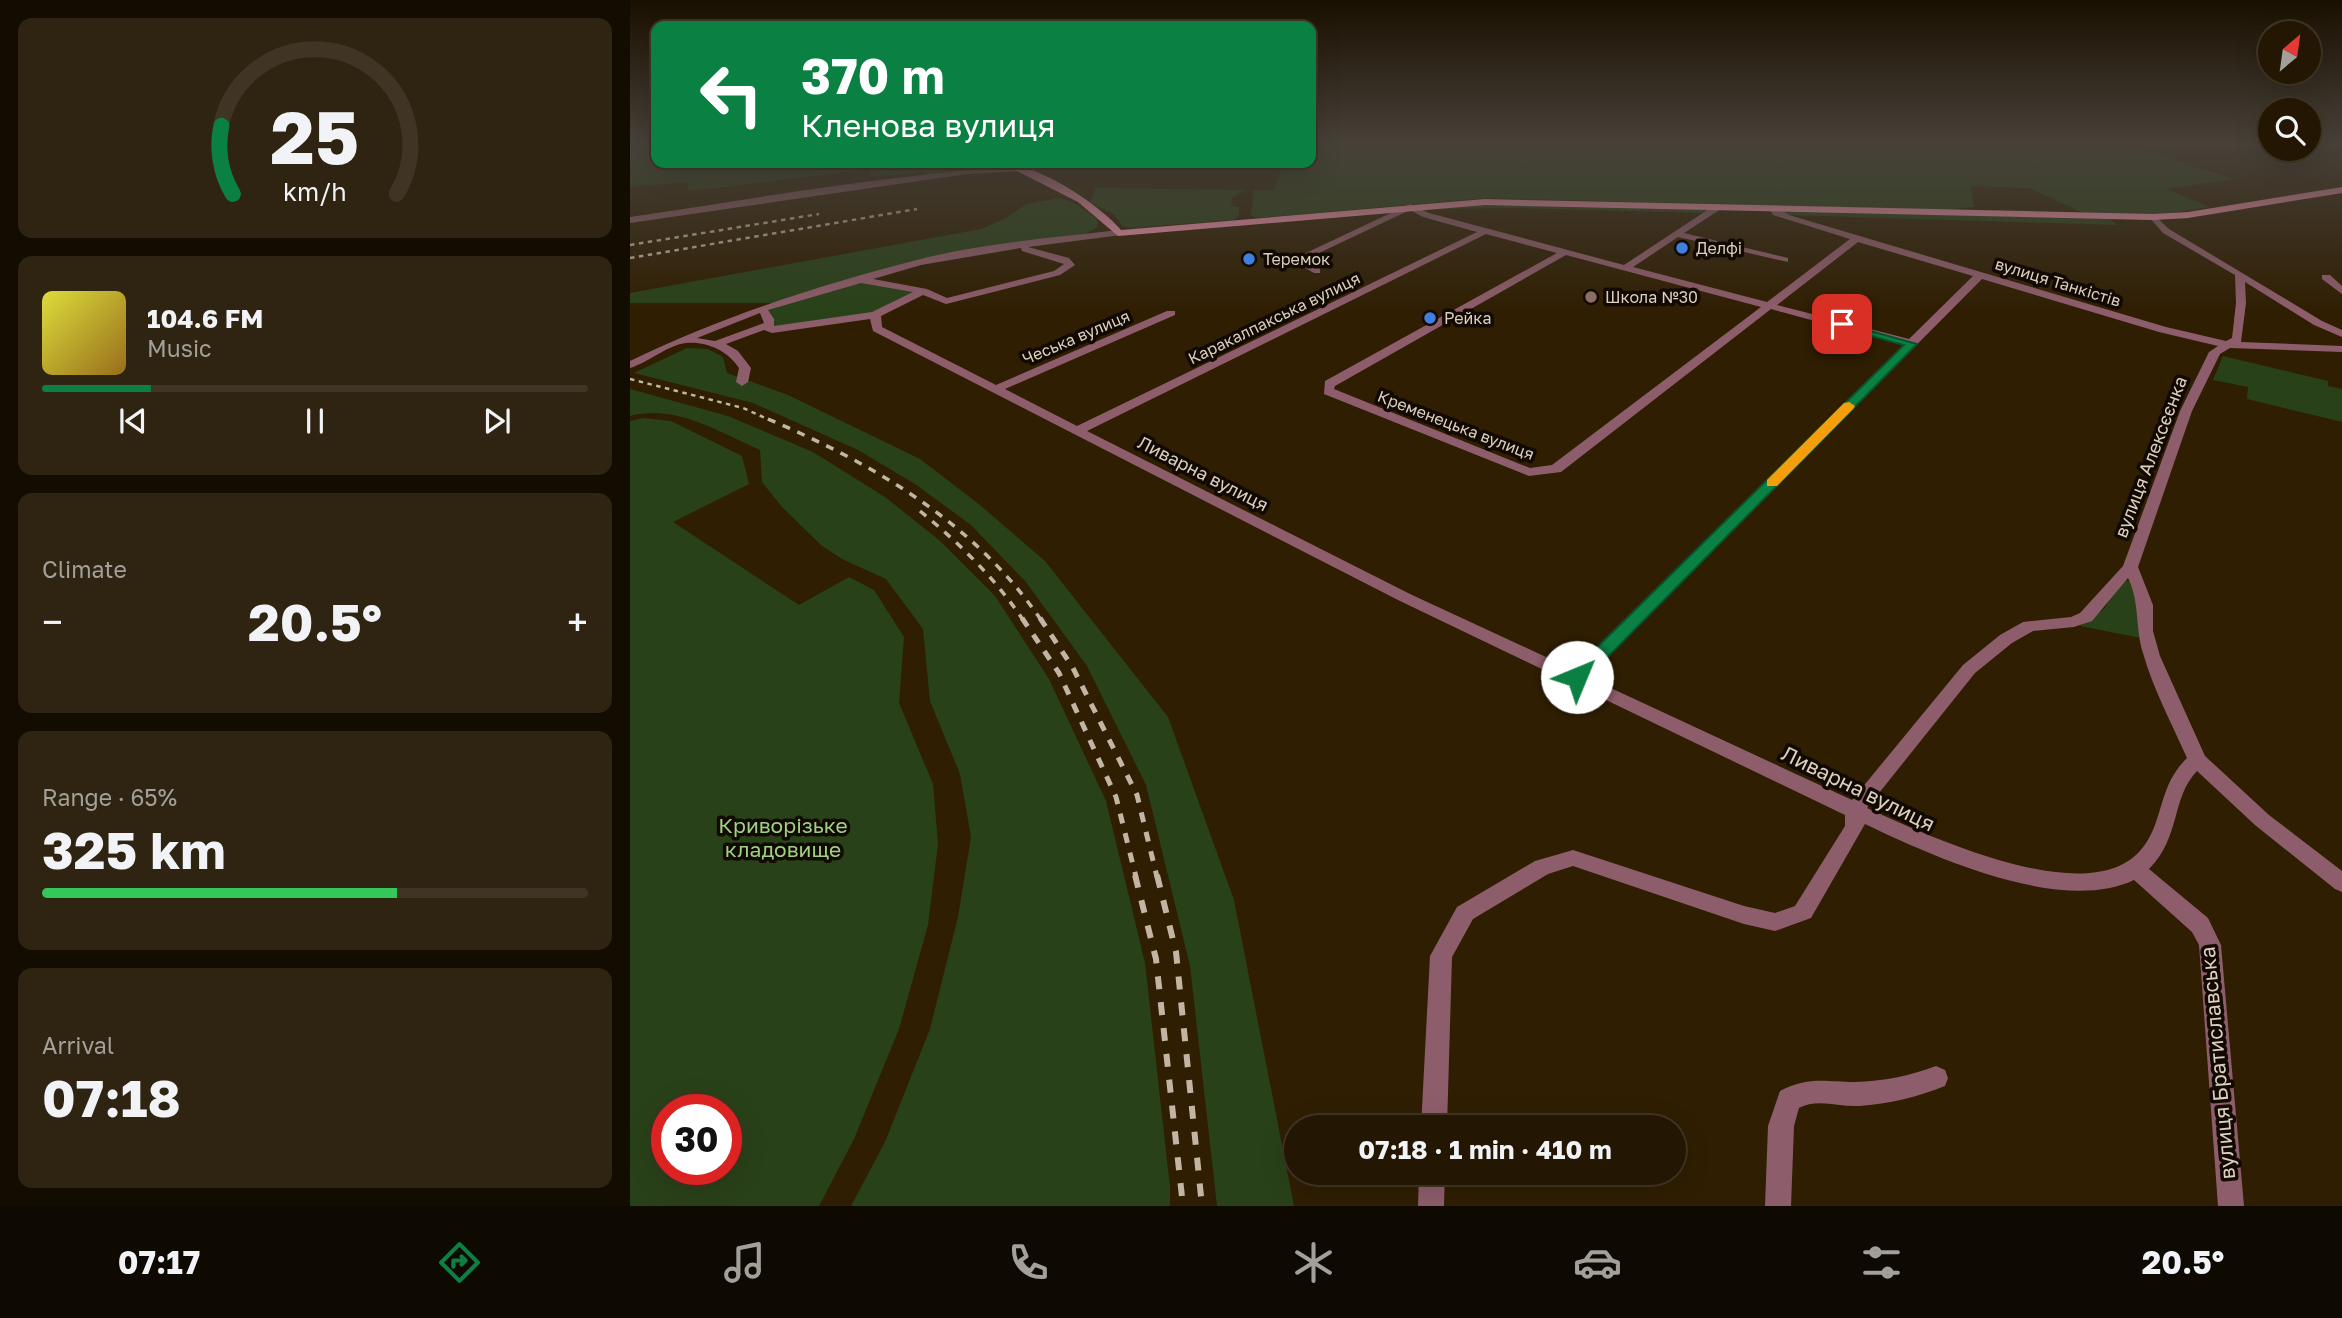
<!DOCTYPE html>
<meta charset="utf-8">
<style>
:root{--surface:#231602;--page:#2f2311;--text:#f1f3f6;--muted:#a39f99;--line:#403524;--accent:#0b8043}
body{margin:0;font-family:"Golos Text",sans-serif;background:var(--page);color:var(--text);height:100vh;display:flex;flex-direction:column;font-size:26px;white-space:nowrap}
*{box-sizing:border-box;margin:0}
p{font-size:23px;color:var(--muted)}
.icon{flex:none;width:38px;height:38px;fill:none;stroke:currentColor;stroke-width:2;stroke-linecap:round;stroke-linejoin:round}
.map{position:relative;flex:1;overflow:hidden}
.drawer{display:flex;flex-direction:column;gap:18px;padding:18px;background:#130c01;width:630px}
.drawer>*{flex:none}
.banner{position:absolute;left:21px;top:21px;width:665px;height:147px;border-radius:14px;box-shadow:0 7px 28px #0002,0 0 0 2px var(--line);background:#0b8043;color:#fff;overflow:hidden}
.needle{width:46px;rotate:29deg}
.tools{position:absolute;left:1628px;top:21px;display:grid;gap:14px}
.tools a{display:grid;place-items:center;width:63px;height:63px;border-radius:50%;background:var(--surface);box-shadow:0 7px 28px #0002,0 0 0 2px var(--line);font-size:35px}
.speed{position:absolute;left:21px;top:1094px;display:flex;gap:14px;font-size:35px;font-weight:700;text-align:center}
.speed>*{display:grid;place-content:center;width:91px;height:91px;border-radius:50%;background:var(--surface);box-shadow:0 7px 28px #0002,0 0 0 2px var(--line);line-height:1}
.speed .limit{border:10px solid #d22;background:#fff;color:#111}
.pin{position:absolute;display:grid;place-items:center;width:60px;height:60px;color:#fff;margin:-30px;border-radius:14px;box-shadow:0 4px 10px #0006}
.me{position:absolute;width:77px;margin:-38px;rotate:45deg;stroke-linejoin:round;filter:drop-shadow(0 0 5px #0008)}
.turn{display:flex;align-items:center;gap:24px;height:147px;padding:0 35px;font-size:32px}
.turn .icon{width:91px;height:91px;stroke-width:2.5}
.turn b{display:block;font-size:49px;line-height:60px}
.big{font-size:52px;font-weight:700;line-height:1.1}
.drawer .card{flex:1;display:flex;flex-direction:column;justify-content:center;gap:10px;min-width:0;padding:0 24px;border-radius:14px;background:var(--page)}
.drawer .dial{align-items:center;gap:0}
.dial svg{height:182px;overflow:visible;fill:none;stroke:var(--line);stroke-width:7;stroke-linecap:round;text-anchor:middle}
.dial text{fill:var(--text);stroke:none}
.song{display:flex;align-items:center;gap:21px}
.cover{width:84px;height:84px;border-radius:10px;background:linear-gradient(135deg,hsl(60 70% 55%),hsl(40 70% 35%))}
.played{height:7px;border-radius:4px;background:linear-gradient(90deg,var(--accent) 20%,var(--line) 20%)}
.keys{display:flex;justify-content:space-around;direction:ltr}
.heat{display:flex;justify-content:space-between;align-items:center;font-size:38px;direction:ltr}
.charge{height:10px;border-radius:5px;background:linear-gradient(90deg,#34c759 65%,var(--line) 0)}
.trip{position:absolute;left:654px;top:1115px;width:402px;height:70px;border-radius:35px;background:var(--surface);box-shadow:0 7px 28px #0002,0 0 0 2px var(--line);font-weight:700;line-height:70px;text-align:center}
.tabs{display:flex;height:112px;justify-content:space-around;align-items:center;background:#0e0901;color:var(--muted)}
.tabs .icon{width:49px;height:49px}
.tabs .current{color:var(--accent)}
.tabs b{font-size:32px;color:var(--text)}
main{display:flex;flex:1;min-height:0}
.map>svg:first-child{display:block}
.green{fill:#294119;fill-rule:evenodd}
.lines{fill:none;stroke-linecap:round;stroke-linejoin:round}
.minor{fill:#8e5d6b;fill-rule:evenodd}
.major{fill:#fc97b6;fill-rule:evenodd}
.rail-far3{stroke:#c2b5a4;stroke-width:2.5;stroke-dasharray:4.5 4.5;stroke-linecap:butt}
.rail-far2{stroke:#c2b5a4;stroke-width:3.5;stroke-dasharray:8 8;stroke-linecap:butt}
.rail-far1{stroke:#c2b5a4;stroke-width:5;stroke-dasharray:10 10;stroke-linecap:butt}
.rail{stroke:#c2b5a4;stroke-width:6;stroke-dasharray:13 13;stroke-linecap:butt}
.route{fill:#0b8043;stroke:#07532c;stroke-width:2}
.slow{fill:#f59e0b}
.shop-dot{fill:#3f7fe0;stroke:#110902;stroke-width:2.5}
.education-dot{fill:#8d6e63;stroke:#110902;stroke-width:2.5}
.labels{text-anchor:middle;stroke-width:7;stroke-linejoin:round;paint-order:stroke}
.far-poi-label{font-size:16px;fill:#dbcfc0;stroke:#110902;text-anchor:start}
.far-street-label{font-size:16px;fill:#dbcfc0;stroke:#110902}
.street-label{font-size:18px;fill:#dbcfc0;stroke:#110902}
.near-street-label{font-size:21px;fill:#dbcfc0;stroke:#110902}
.near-park-label{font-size:21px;fill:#9fd183;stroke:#110902}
</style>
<main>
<section class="drawer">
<div class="card dial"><svg viewBox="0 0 100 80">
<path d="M14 69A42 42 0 1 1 86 69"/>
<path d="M14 69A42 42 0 0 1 9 39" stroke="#0b8043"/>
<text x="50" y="56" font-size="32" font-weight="700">25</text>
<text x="50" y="72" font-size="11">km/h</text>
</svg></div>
<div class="card">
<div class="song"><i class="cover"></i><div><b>104.6 FM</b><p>Music</p></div></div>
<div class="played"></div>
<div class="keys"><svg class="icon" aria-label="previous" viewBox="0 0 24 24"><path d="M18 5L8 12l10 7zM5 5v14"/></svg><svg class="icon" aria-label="pause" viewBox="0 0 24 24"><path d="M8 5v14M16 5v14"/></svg><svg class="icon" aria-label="next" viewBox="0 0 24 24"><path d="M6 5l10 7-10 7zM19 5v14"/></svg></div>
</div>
<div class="card"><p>Climate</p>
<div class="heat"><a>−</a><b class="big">20.5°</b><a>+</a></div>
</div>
<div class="card"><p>Range · 65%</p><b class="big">325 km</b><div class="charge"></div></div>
<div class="card"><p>Arrival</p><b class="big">07:18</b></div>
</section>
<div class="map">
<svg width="1712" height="1206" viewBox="0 0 1712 1206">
<rect width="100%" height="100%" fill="#2f1e02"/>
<g class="green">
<path d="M0 144H26V163H273L281 167 300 163H363L349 170 298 177 296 172 242 177 239 169 88 188 58 190 57 182 0 187Z"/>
<path d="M681 144H1494L1603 179 1537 189 1579 207 1527 215 1465 214 1451 212 1400 188 1341 186 1344 207 1314 210 856 198 626 218 621 215 624 190H644L653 163H681Z"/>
<path d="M466 188 614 190 602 198 601 206 609 207V215L604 220 500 228 492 226 485 215 460 202Z"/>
<path d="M430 198C445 202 455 210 467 219L468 227 455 234 319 256 229 279 293 291 245 315 142 330 132 309 148 303H0V293L351 229 376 218 397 204Z"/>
<path d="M835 204 1078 209 1075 213 884 208 800 209Z"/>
<path d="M1153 211 1480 219 1488 225 1157 215Z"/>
<path d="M57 348 78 349 93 357 97 373 158 395 290 459 350 505 415 561 538 717 604 900 664 1206H587L560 966 516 785 457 666 396 582 341 525 285 484 228 450 123 403 4 373Z"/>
<path d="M1593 356 1698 381V386L1712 389V422L1617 399 1618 387 1583 380Z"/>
<path d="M0 389 98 416 183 452 255 497 309 540 365 596 419 679 476 801 515 963 540 1187V1206H221L255 1142 300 1029 328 917 341 837 330 774 300 701 293 629 256 579 212 559 191 545 152 507 132 482 130 450C89 432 46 404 0 416Z"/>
<path d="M13 418 41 421 112 456 119 484 43 522 169 605 219 577 244 590 274 637 269 703 303 784 308 844 298 925 269 1029 224 1139 189 1206H0V421ZM37 1110H96V1169H37Z"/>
<path d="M1493 580 1504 582 1511 638 1450 626 1474 609Z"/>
</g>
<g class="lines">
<g class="minor">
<path d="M389 167 392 171 337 174 0 223V217C129 198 259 174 389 167Z"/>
<path d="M780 204 799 213 994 265 1085 205H1091V209L1054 233 1158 258V262L1048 237 1003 267 1137 302 1220 239 1143 215 1139 208 1143 205 1159 215 1536 327 1596 341 1602 338 1606 303 1605 275 1533 233 1519 217 1523 214 1539 229 1692 321 1712 330V337L1684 325 1615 282 1616 303 1611 342 1712 346V352L1600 348 1590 354 1562 411 1508 567 1523 605V631L1530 656 1575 756 1639 815 1712 871V892L1705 889 1625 825 1567 771C1541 798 1551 837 1519 869L1578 918 1591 945 1614 1206H1588L1569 945 1562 932 1504 880C1431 915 1302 856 1235 824L1181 918 1145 931 1114 924 943 866 918 874 843 919 822 957 817 1127H791L800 956 827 907 905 861 943 850 1114 906 1145 913 1165 906 1215 826V815L768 600 243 331 240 319 142 333 134 330 96 344 108 351 121 368 118 382 112 386 106 382 109 368C98 351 77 341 56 343 40 344 17 363 0 368V361C91 317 189 285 287 260 352 243 421 238 488 230L491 231V235L398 247 439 258 445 265 430 275 316 304 293 295 251 316 252 327 366 385 537 311H545V315L375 389 447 426 847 232 793 217 780 210 674 260 690 269V273H684L661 260ZM856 234 927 253 695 381 694 394 899 476 931 472 1141 309 1274 345 944 670 780 594 457 431ZM1228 242 1343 276 1279 339 1147 305ZM391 248 392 251 434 264 424 271 317 298 297 289 243 279 291 265ZM936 255 1131 307 922 465 900 468 704 389 705 386ZM1352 279 1529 332 1588 346 1579 352 1550 411 1493 566 1450 613 1441 617 1393 622 1370 635 1333 665 1222 800 957 677ZM231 283 283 292 242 312 144 326V319L138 310ZM130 313 134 323 85 341 67 338ZM1498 578C1510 602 1505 628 1513 653 1523 689 1542 724 1557 758 1526 788 1535 824 1509 852 1455 910 1297 835 1237 808L1345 673 1382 643 1403 631 1444 627 1462 621Z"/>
<path d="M1692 275H1700L1712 286V294L1692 279Z"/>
<path d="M1306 1066 1315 1070 1318 1078 1315 1086C1287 1097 1259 1104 1229 1106 1209 1107 1187 1098 1169 1108L1164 1126 1161 1206H1135L1138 1126 1150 1091C1180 1076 1194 1082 1225 1082 1253 1081 1280 1076 1306 1066Z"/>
<path d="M789 1172H815L814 1206H788Z"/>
</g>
<path class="major" d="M371 163C406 163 468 203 491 230L855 199 1523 214 1558 212 1712 187V193L1558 218 1523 220 855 205 488 236 448 202Z"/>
<g class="rail-far3">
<path d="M0 245 189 214"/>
<path d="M0 258 287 209"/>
<path d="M0 379 113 408 142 421"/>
</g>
<g class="rail-far2">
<path d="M138 419C244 464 345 523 411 620"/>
<path d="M290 511C329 543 365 578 393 620"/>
</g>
<g class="rail-far1">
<path d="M392 618 429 673 486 797 506 877"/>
<path d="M410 618 443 668 507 795 527 877"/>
</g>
<g class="rail">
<path d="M505 875 526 959 553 1206"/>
<path d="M527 875 546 952 572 1206"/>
</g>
</g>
<linearGradient id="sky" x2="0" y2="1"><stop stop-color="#1a1001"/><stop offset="0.46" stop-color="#474139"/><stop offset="1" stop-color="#474139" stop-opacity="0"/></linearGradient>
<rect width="1712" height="312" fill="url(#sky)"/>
<path class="route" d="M1208 322 1287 344 953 682H941L938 677 941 673 1274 345 1208 327Z"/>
<path class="slow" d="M1219 402 1225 406 1223 409 1147 486H1137V480L1214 403Z"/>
<g class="shop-dot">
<circle cx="1052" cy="248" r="7"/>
<circle cx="619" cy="259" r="7"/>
<circle cx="800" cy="318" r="7"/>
</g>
<circle class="education-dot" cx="961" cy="297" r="7"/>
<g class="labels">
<g class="far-poi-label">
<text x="1066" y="254">Делфі</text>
<text x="633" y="265">Теремок</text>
<text x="975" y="303">Школа №30</text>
<text x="814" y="324">Рейка</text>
</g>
<g class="far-street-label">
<text transform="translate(1428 282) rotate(17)" y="6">вулиця Танкістів</text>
<text transform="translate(644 318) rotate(-26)" y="6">Каракалпакська вулиця</text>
<text transform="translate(446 337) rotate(-23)" y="6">Чеська вулиця</text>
<text transform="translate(826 425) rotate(21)" y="6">Кременецька вулиця</text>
</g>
<g class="street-label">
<text transform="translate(1521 457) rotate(-69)" y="6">вулиця Алексєєнка</text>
<text transform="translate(573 474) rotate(27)" y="6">Ливарна вулиця</text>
</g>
<g class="near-street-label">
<text transform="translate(1228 789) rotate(26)" y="7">Ливарна вулиця</text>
<text transform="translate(1588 1063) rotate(-95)" y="7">вулиця Братиславська</text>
</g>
<g class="near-park-label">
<text x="153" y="833">Криворізьке<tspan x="153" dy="24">кладовище</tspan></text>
</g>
</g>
</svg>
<div class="tools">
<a><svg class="needle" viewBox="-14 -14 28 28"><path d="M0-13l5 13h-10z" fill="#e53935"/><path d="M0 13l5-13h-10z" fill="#a39f99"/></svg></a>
<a><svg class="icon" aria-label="search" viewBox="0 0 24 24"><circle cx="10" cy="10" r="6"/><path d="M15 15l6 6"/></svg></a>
</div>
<div class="speed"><div class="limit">30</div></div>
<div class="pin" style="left:1212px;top:324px;background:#d93025"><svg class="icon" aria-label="arrive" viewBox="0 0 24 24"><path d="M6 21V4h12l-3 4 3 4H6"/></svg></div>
<svg class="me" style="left:947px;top:677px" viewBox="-20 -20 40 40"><circle r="19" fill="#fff"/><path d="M0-13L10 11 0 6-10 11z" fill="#0b8043"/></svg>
<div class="trip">07:18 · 1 min · 410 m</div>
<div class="banner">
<div class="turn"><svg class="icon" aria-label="left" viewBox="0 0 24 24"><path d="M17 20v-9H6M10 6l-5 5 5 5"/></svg><div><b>370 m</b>Кленова вулиця</div></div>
</div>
</div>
</main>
<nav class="tabs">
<b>07:17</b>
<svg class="icon current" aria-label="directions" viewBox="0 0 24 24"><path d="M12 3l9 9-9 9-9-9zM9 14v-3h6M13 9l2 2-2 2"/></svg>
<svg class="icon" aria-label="music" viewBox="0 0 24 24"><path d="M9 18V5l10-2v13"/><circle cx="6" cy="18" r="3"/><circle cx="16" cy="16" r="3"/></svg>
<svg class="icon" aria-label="phone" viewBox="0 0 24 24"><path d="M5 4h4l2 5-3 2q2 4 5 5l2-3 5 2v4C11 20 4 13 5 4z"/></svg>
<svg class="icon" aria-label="climate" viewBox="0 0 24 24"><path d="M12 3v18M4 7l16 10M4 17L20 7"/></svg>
<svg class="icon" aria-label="car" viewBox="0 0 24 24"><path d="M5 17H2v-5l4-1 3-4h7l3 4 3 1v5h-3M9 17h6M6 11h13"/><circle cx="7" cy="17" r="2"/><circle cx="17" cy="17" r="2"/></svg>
<svg class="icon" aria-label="filters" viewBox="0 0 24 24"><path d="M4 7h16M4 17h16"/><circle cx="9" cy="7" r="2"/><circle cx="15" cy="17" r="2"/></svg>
<b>20.5°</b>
</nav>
